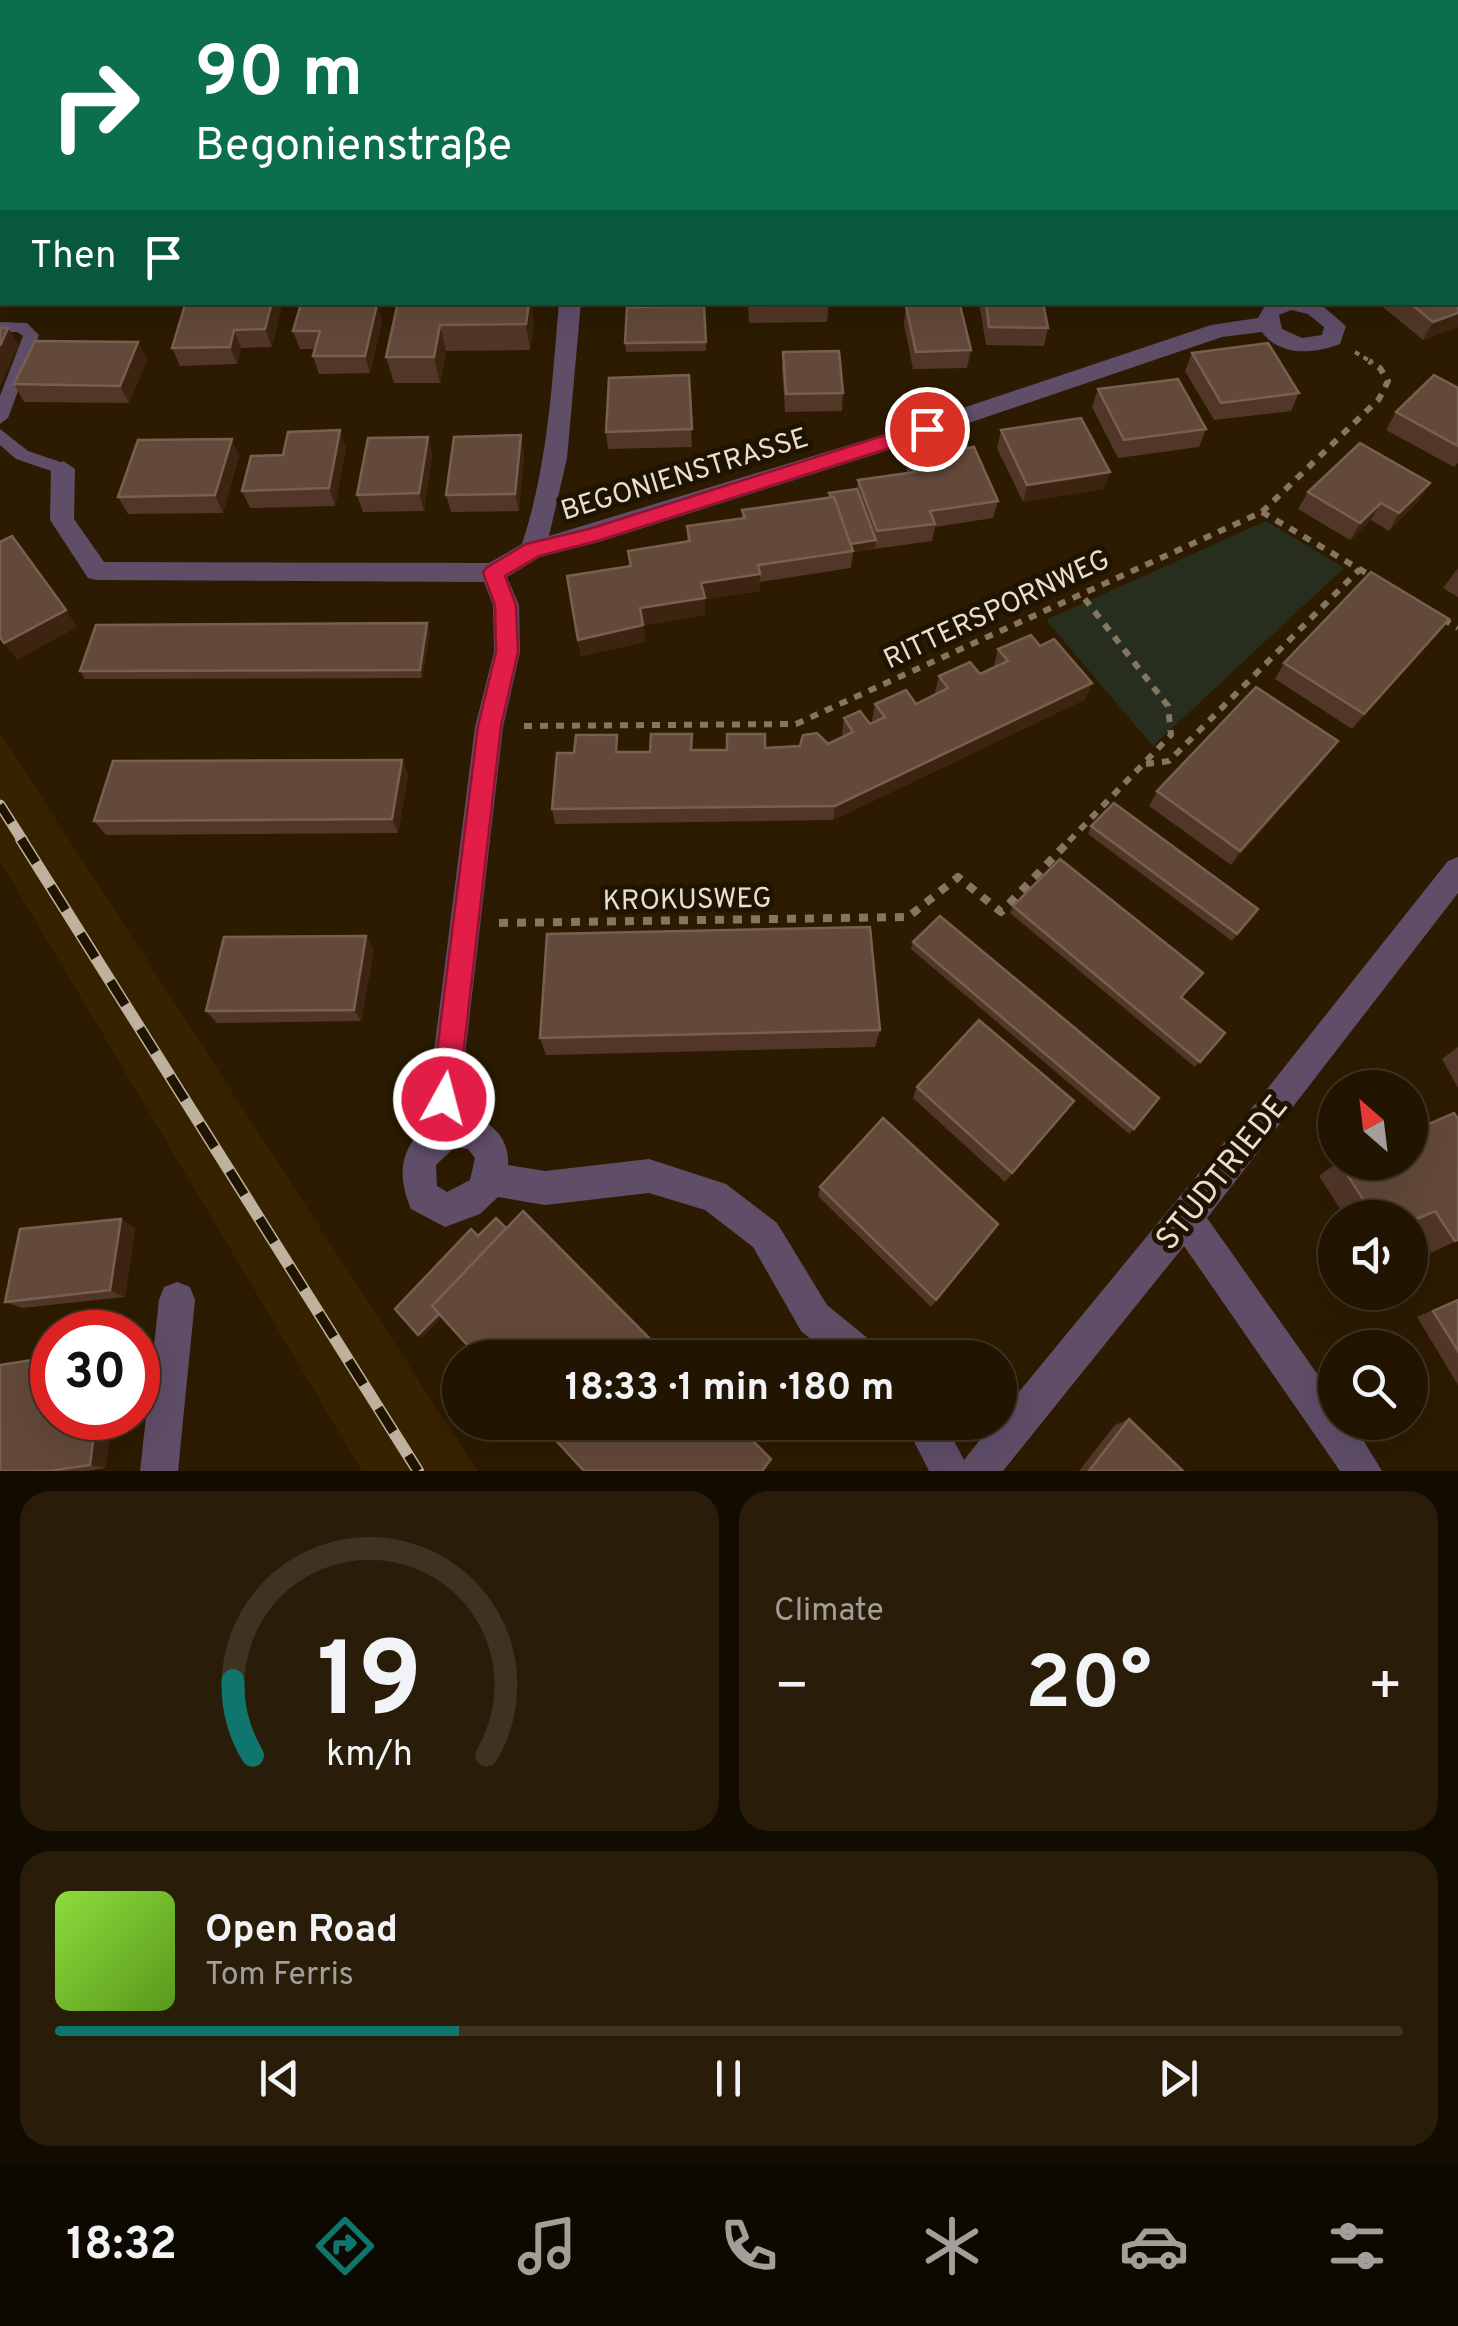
<!DOCTYPE html>
<meta charset="utf-8">
<style>
:root{--surface:#211400;--page:#291d0a;--text:#f1f3f6;--muted:#a29e99;--line:#3e3322;--accent:#0f766e}
body{margin:0;font-family:Overpass,sans-serif;background:var(--page);color:var(--text);height:100vh;display:flex;flex-direction:column;font-size:38px;white-space:nowrap}
*{box-sizing:border-box;margin:0}
p{font-size:32px;color:var(--muted)}
.icon{flex:none;width:55px;height:55px;fill:none;stroke:currentColor;stroke-width:2;stroke-linecap:round;stroke-linejoin:round}
.map{position:relative;height:1471px;overflow:hidden}
.panel{display:flex;flex-direction:column;gap:20px;padding:20px;background:#120b00;flex:1}
.panel>*{flex:none}
.hud{position:absolute;left:0px;top:0px;width:1460px;height:305px;box-shadow:0 10px 40px #0002,0 0 0 2px var(--line);background:#0b6e4f;color:#fff;overflow:hidden}
.needle{width:65px;rotate:332deg}
.buttons{position:absolute;left:1318px;top:1070px;display:grid;gap:20px}
.buttons a{display:grid;place-items:center;width:110px;height:110px;border-radius:50%;background:var(--surface);box-shadow:0 10px 40px #0002,0 0 0 2px var(--line);font-size:50px}
.speed{position:absolute;left:30px;top:1310px;display:flex;gap:20px;font-size:50px;font-weight:700;text-align:center}
.speed>*{display:grid;place-content:center;width:130px;height:130px;border-radius:50%;background:var(--surface);box-shadow:0 10px 40px #0002,0 0 0 2px var(--line);line-height:1}
.speed .limit{border:15px solid #d22;background:#fff;color:#111}
.pin{position:absolute;display:grid;place-items:center;width:85px;height:85px;color:#fff;margin:-42px;border:5px solid #fff;border-radius:50%;box-shadow:0 2px 10px #0007}
.me{position:absolute;width:110px;margin:-55px;rotate:7deg;stroke-linejoin:round;filter:drop-shadow(0 0 8px #0008)}
.turn{display:flex;align-items:center;gap:35px;height:210px;padding:0 30px;font-size:45px}
.turn .icon{width:130px;height:130px;stroke-width:2.5}
.turn b{display:block;font-size:70px;line-height:85px}
.then{display:flex;align-items:center;height:95px;padding:0 30px;background:#0003;gap:20px;font-size:38px}
.big{font-size:75px;font-weight:700;line-height:1.1}
.panel .widget{flex:1;display:flex;flex-direction:column;justify-content:center;gap:15px;min-width:0;padding:0 35px;border-radius:30px;background:var(--page)}
.panel .dial{align-items:center;gap:0}
.dial svg{height:260px;overflow:visible;fill:none;stroke:var(--line);stroke-width:7;stroke-linecap:round;text-anchor:middle}
.dial text{fill:var(--text);stroke:none}
.song{display:flex;align-items:center;gap:30px}
.cover{width:120px;height:120px;border-radius:15px;background:linear-gradient(135deg,hsl(90 70% 55%),hsl(90 70% 35%))}
.played{height:10px;border-radius:5px;background:linear-gradient(90deg,var(--accent) 30%,var(--line) 30%)}
.keys{display:flex;justify-content:space-around;direction:ltr}
.heat{display:flex;justify-content:space-between;align-items:center;font-size:55px;direction:ltr}
.panel .tiles{flex:1;display:grid;gap:20px;grid-template-columns:1fr 1fr}
.widget:last-child{grid-column:span 2}
.trip{position:absolute;left:442px;top:1340px;width:575px;height:100px;border-radius:50px;background:var(--surface);box-shadow:0 10px 40px #0002,0 0 0 2px var(--line);font-weight:700;line-height:100px;text-align:center}
.tabs{display:flex;height:160px;justify-content:space-around;align-items:center;background:#0d0800;color:var(--muted)}
.tabs .icon{width:70px;height:70px}
.tabs .selected{color:var(--accent)}
.tabs b{font-size:45px;color:var(--text)}
.map>svg:first-child{display:block}
.built{fill:#372200}
.green{fill:#282e1d}
.lines{fill:none;stroke-linecap:round;stroke-linejoin:round}
.path-far2{stroke:#847660;stroke-width:4;stroke-dasharray:5 5;stroke-linecap:butt}
.path-far1{stroke:#847660;stroke-width:6;stroke-dasharray:8 8;stroke-linecap:butt}
.path{stroke:#847660;stroke-width:8;stroke-dasharray:9 9;stroke-linecap:butt}
.service{fill:#604e69;fill-rule:evenodd}
.minor{fill:#604e69;fill-rule:evenodd}
.tertiary{fill:#604e69;fill-rule:evenodd}
.rail-far1-casing{stroke:#beb19e;stroke-width:11}
.rail-casing{stroke:#beb19e;stroke-width:12}
.rail-far1{stroke:#1f1301;stroke-width:8;stroke-dasharray:21;stroke-linecap:butt}
.rail{stroke:#1f1301;stroke-width:9;stroke-dasharray:28;stroke-linecap:butt}
.wall{fill:#523728}
.shaded-wall{fill:#3c2411}
.building{fill:#63493a;stroke:#786051;stroke-width:2.5}
.route{fill:#e11d48;stroke:#92132f;stroke-width:2.5}
.labels{text-anchor:middle;stroke-width:10;stroke-linejoin:round;paint-order:stroke}
.street-label{font-size:28px;fill:#eadece;stroke:#1f1301}
.near-street-label{font-size:32px;fill:#eadece;stroke:#1f1301}
</style>
<div class="map">
<svg width="1458" height="1471" viewBox="0 0 1458 1471">
<rect width="100%" height="100%" fill="#2c1b00"/>
<path class="built" d="M0 733 436 1407 478 1471H362L0 861Z"/>
<path class="green" d="M1266 521 1344 568 1153 746 1046 620Z"/>
<g class="lines">
<path class="path-far2" d="M1355 352 1373 363"/>
<g class="path-far1">
<path d="M1262 512 1373 577"/>
<path d="M1443 619 1458 628"/>
<path d="M524 726 796 724 1262 512 1379 399 1388 381 1380 368 1369 361"/>
<path d="M1146 764 1169 761 1360 569"/>
<path d="M1069 841 1171 735 1168 706 1081 594"/>
</g>
<path class="path" d="M499 923 908 917 958 877 1001 912 1071 839"/>
<g class="service">
<path d="M0 322 27 323 39 335 8 418 0 424V396L23 336 17 332H0Z"/>
<path d="M0 429 28 451 69 465 72 469 69 473 63 475 16 459 0 445Z"/>
</g>
<g class="minor">
<path d="M765 0H782L783 2H766Z"/>
<path d="M2 181V193L0 194V182Z"/>
<path d="M559 302H581L567 458 549 536 882 435 1211 325 1258 318 1267 302H1318L1346 326 1340 344C1314 354 1280 357 1262 332L1222 337 898 447 599 542 540 557 507 577 519 605 520 652 503 727 460 1099 465 1115C490 1119 510 1138 508 1165L545 1171 649 1159 726 1184 777 1223 827 1305 876 1345 881 1358H834L801 1331 753 1247 705 1210 649 1193 545 1205 498 1197 480 1214 445 1227 411 1209C396 1174 400 1144 433 1122L428 1099 475 727 494 652 493 605 484 582 97 580 88 578 50 520 51 469 63 461 75 469 74 519 104 562 489 563 522 544C548 465 552 384 559 302ZM1291 310 1308 314 1324 327 1322 335 1302 338 1282 329 1279 315ZM455 1147 468 1149 475 1158 470 1180 447 1192 437 1186 436 1165Z"/>
<path d="M1458 857V893L1207 1218 1335 1399V1422H1352L1382 1471H1340L1184 1246 1003 1471H929L904 1422H944L964 1460 994 1422H1000V1415L1236 1128 1448 861Z"/>
<path d="M177 1282 190 1287 195 1300 178 1471H140L159 1300 164 1287Z"/>
</g>
<path class="tertiary" d="M1225 0H1248L1249 2H1226Z"/>
<defs>
<path id="rail-far1" d="M0 805 23 841"/>
<path id="rail" d="M21 839 418 1471"/>
</defs>
<use href="#rail-far1" class="rail-far1-casing"/>
<use href="#rail" class="rail-casing"/>
<use href="#rail-far1" class="rail-far1"/>
<use href="#rail" class="rail"/>
</g>
<g class="wall">
<path d="M1318 0H1448L1447 2H1323Z"/>
<rect x="0" y="4" width="2" height="58"/>
<path d="M2 206V268L0 269V215Z"/>
<path d="M1458 279V327L1423 340 1378 303 1458 302Z"/>
<path d="M398 302 534 321 530 350 446 351 440 383H394L386 357Z"/>
<path d="M748 302H829L827 322 749 323Z"/>
<path d="M979 302H1043L1048 328 1044 346 986 345Z"/>
<path d="M1085 302H1138V305L1086 306Z"/>
<path d="M377 304 382 321 370 373 319 374 313 356 315 349H300L293 331Z"/>
<path d="M704 306 706 351 626 352 625 343Z"/>
<path d="M906 306 971 350 967 368 913 369 904 324Z"/>
<path d="M281 309 272 347 241 348 237 364 180 366 172 348Z"/>
<path d="M138 342 147 360 129 403 24 402 14 384Z"/>
<path d="M783 352 843 393 842 411 785 412 782 369Z"/>
<path d="M1192 353 1299 393 1291 411 1214 420 1185 371Z"/>
<path d="M689 375 692 447 608 449 606 432Z"/>
<path d="M1458 388V463L1454 467 1386 430 1396 412Z"/>
<path d="M1098 389 1206 429 1199 447 1118 458 1092 407Z"/>
<path d="M1001 430 1104 489 1023 502 997 448Z"/>
<path d="M428 437 432 455 424 511 363 512 357 495Z"/>
<path d="M346 448 335 506 250 508 242 491 283 455Z"/>
<path d="M524 453 519 511 451 512 446 495Z"/>
<path d="M239 456 223 513 128 514 118 497Z"/>
<path d="M909 457 998 501 993 518 935 527 932 541 853 552 851 568 760 582V591L705 599V615L643 625 645 642 581 656 567 576 629 566 628 551 687 542V526L742 518V510L829 498V493L857 489 858 480 906 473Z"/>
<path d="M1308 492 1419 500 1389 531 1371 520 1350 540 1298 509Z"/>
<path d="M1458 568V597L1443 588Z"/>
<path d="M430 631 422 678 85 679 80 671Z"/>
<path d="M1437 635 1352 729 1275 679 1284 663Z"/>
<path d="M998 649 1086 699 833 820 555 824 552 809 619 752 765 748 828 744 844 737 842 734 844 718 870 724 874 722 872 720 875 704H916L937 694 935 692 939 676 980 674 995 667 994 665Z"/>
<path d="M1338 741 1327 756 1231 865 1149 806 1157 791Z"/>
<path d="M402 760 408 775 398 833 106 835 94 821Z"/>
<path d="M1091 826 1258 909 1232 941 1088 834Z"/>
<path d="M1013 906 1181 998 1225 1033 1195 1067 1010 913Z"/>
<path d="M913 942 1134 1129 1129 1134 911 949Z"/>
<path d="M374 949 361 1021 217 1023 206 1011Z"/>
<path d="M880 1030 875 1047 546 1055 540 1038Z"/>
<path d="M1458 1047V1088L1442 1059Z"/>
<path d="M917 1087 1066 1112 1005 1182 913 1098Z"/>
<path d="M1338 1162H1410L1458 1240 1431 1253 1412 1223 1410 1218H1346L1319 1176Z"/>
<path d="M820 1187 998 1224 931 1307 818 1196Z"/>
<path d="M135 1228 125 1297 22 1308 5 1302Z"/>
<path d="M1458 1299V1385L1417 1317Z"/>
<path d="M0 1365 106 1468 85 1471H0Z"/>
<path d="M1129 1419 1183 1471H1079L1115 1425Z"/>
</g>
<g class="shaded-wall">
<path d="M208 0H222V2H207Z"/>
<path d="M1433 0H1448L1447 2H1429Z"/>
<path d="M272 302H278L281 309 272 347 265 329Z"/>
<path d="M529 302H531L534 321 530 350 526 324Z"/>
<path d="M377 304 382 321 370 373 365 356Z"/>
<path d="M1458 313V327L1423 340 1433 322Z"/>
<path d="M440 325 446 351 440 383 434 357Z"/>
<path d="M8 328 19 345 0 386V346Z"/>
<path d="M234 330 241 348 237 364 230 347Z"/>
<path d="M138 342 147 360 129 403 120 386Z"/>
<path d="M340 430 346 448 335 506 329 488Z"/>
<path d="M521 435 524 453 519 511 515 494Z"/>
<path d="M428 437 432 455 424 511 419 493Z"/>
<path d="M232 439 239 456 223 513 215 495Z"/>
<path d="M1110 472 1104 489 1023 502 1027 485Z"/>
<path d="M1430 483 1419 500 1389 531 1399 513Z"/>
<path d="M1381 503 1371 520 1350 540 1360 523Z"/>
<path d="M876 540 875 548 853 552 847 544Z"/>
<path d="M760 574V591L705 599V615L641 625 640 608 701 583Z"/>
<path d="M66 610 77 627 17 660 4 643Z"/>
<path d="M1449 619 1437 635 1352 729 1364 714Z"/>
<path d="M427 623 430 631 422 678 420 670Z"/>
<path d="M643 625 645 642 581 656 578 640Z"/>
<path d="M1092 683 1086 699 833 820 835 806Z"/>
<path d="M1338 741 1327 756 1231 865 1240 851Z"/>
<path d="M402 760 408 775 398 833 392 819Z"/>
<path d="M366 936 374 949 361 1021 354 1010Z"/>
<path d="M1074 1101 1066 1112 1005 1182 1012 1173Z"/>
<path d="M121 1219 135 1228 125 1297 110 1290Z"/>
<path d="M512 1235 515 1239 422 1338 418 1335Z"/>
<path d="M96 1418H112L106 1468 90 1465Z"/>
</g>
<g class="building">
<path d="M178 0H208L207 2H178Z"/>
<rect x="287" y="0" width="79" height="2"/>
<path d="M710 0H768L769 2H711Z"/>
<path d="M832 0H1038L1040 2H833Z"/>
<path d="M1372 0H1433L1429 2H1368Z"/>
<rect x="0" y="4" width="2" height="31"/>
<path d="M2 206V250H0V215Z"/>
<path d="M1458 279V313L1433 322 1409 302H1458Z"/>
<path d="M186 302H272L265 329 234 330 230 347 172 348Z"/>
<path d="M398 302H529L526 324 440 325 434 357H386Z"/>
<path d="M750 302H829V304L750 306Z"/>
<path d="M986 302H1043L1048 328 989 327Z"/>
<path d="M301 304H377L365 356H313L320 331H293Z"/>
<path d="M960 305 971 350 916 352 906 306Z"/>
<path d="M704 306 706 342 625 343 627 307Z"/>
<path d="M0 328H8L0 346Z"/>
<path d="M35 341 138 342 120 386 14 384Z"/>
<path d="M1268 343 1299 393 1221 403 1192 353Z"/>
<path d="M839 351 843 393 786 394 783 352Z"/>
<path d="M689 375 692 429 606 432 609 378Z"/>
<path d="M1434 375 1458 388V446L1396 412Z"/>
<path d="M1178 379 1206 429 1124 440 1098 389Z"/>
<path d="M1081 418 1110 472 1027 485 1001 430Z"/>
<path d="M340 430 329 488 242 491 251 456 283 455 288 432Z"/>
<path d="M521 435 515 494 446 495 454 437Z"/>
<path d="M428 437 419 493 357 495 368 438Z"/>
<path d="M232 439 215 495 118 497 138 440Z"/>
<path d="M1360 443 1430 483 1399 513 1381 503 1360 523 1308 492Z"/>
<path d="M974 447 998 501 930 511 935 524 877 531 858 480 915 472 909 457Z"/>
<path d="M857 489 876 540 850 544 834 497H831L829 493Z"/>
<path d="M834 497 853 551 758 565 760 574 701 583 705 598 640 608 643 625 578 640 567 576 631 566 628 551 690 541 687 526 745 518 742 510Z"/>
<path d="M12 536 66 610 4 643 0 637V542Z"/>
<path d="M1371 572 1449 619 1364 714 1284 663Z"/>
<path d="M427 623 420 670 80 671 96 625Z"/>
<path d="M1031 635 1040 646 1054 639 1092 683 835 806 552 809 557 753H574L576 735H617L616 752H650L651 734H692L691 750H727V734H765V748L800 746 803 735 817 733 828 744 853 732 844 718 860 711 870 724 885 717 875 704 906 690 916 704 948 688 939 676 970 662 980 674 1008 661 998 649Z"/>
<path d="M1256 687 1338 741 1240 851 1157 791Z"/>
<path d="M402 760 392 819 94 821 113 761Z"/>
<path d="M1114 803 1258 909 1237 934 1091 826Z"/>
<path d="M1060 859 1203 973 1181 997 1225 1033 1200 1062 1013 906Z"/>
<path d="M940 916 1159 1098 1134 1129 913 942Z"/>
<path d="M870 927 880 1030 540 1038 547 934Z"/>
<path d="M366 936 354 1010 206 1011 224 937Z"/>
<path d="M979 1020 1074 1101 1012 1173 917 1087Z"/>
<path d="M1454 1113 1458 1119V1240L1455 1241 1435 1211 1410 1222V1218H1375L1339 1162H1410V1132Z"/>
<path d="M883 1118 998 1224 936 1300 820 1187Z"/>
<path d="M523 1211 669 1358H479L432 1306Z"/>
<path d="M496 1218 506 1228 432 1306 439 1314 418 1335 395 1309 471 1229 478 1236Z"/>
<path d="M121 1219 110 1290 5 1302 20 1229Z"/>
<path d="M1458 1300V1351L1433 1311Z"/>
<path d="M52 1357V1418H96L90 1465 49 1471H0V1365Z"/>
<path d="M1129 1419 1183 1471H1089Z"/>
<path d="M539 1422H734L771 1459 762 1471H584Z"/>
</g>
<path class="route" d="M927 422 934 424V434L597 541 539 556 505 576 516 605 518 652 501 726 458 1099 454 1109 444 1112 435 1109 431 1099 478 726 496 652 495 605 483 573 486 568 526 544 589 529Z"/>
<g class="labels">
<g class="street-label">
<text transform="translate(684 473) rotate(-17)" y="10">BEGONIENSTRASSE</text>
<text transform="translate(996 608) rotate(-25)" y="10">RITTERSPORNWEG</text>
<text transform="translate(687 898) rotate(-1)" y="10">KROKUSWEG</text>
</g>
<g class="near-street-label">
<text transform="translate(1221 1172) rotate(-51)" y="11">STUDTRIEDE</text>
</g>
</g>
</svg>
<div class="buttons">
<a><svg class="needle" viewBox="-14 -14 28 28"><path d="M0-13l5 13h-10z" fill="#e53935"/><path d="M0 13l5-13h-10z" fill="#a29e99"/></svg></a>
<a><svg class="icon" aria-label="sound" viewBox="0 0 24 24"><path d="M4 9h4l5-4v14l-5-4H4zM17 9q2 3 0 6"/></svg></a>
<a><svg class="icon" aria-label="search" viewBox="0 0 24 24"><circle cx="10" cy="10" r="6"/><path d="M15 15l6 6"/></svg></a>
</div>
<div class="speed"><div class="limit">30</div></div>
<div class="pin" style="left:927px;top:429px;background:#d93025"><svg class="icon" aria-label="arrive" viewBox="0 0 24 24"><path d="M6 21V4h12l-3 4 3 4H6"/></svg></div>
<svg class="me" style="left:444px;top:1099px" viewBox="-20 -20 40 40"><circle r="17" fill="#e11d48" stroke="#fff" stroke-width="3"/><path d="M0-11L8 9 0 5-8 9z" fill="#fff"/></svg>
<div class="trip">18:33 · 1 min · 180 m</div>
<div class="hud">
<div class="turn"><svg class="icon" aria-label="right" viewBox="0 0 24 24"><path d="M7 20v-9h11M14 6l5 5-5 5"/></svg><div><b>90 m</b>Begonienstraße</div></div>
<div class="then">Then<svg class="icon" aria-label="arrive" viewBox="0 0 24 24"><path d="M6 21V4h12l-3 4 3 4H6"/></svg></div>
</div>
</div>
<section class="panel">
<div class="tiles">
<div class="widget dial"><svg viewBox="0 0 100 80">
<path d="M14 69A42 42 0 1 1 86 69"/>
<path d="M14 69A42 42 0 0 1 8 46" stroke="#0f766e"/>
<text x="50" y="56" font-size="32" font-weight="700">19</text>
<text x="50" y="72" font-size="11">km/h</text>
</svg></div>
<div class="widget"><p>Climate</p>
<div class="heat"><a>−</a><b class="big">20°</b><a>+</a></div>
</div>
<div class="widget">
<div class="song"><i class="cover"></i><div><b>Open Road</b><p>Tom Ferris</p></div></div>
<div class="played"></div>
<div class="keys"><svg class="icon" aria-label="previous" viewBox="0 0 24 24"><path d="M18 5L8 12l10 7zM5 5v14"/></svg><svg class="icon" aria-label="pause" viewBox="0 0 24 24"><path d="M8 5v14M16 5v14"/></svg><svg class="icon" aria-label="next" viewBox="0 0 24 24"><path d="M6 5l10 7-10 7zM19 5v14"/></svg></div>
</div>
</div>
</section>
<nav class="tabs">
<b>18:32</b>
<svg class="icon selected" aria-label="directions" viewBox="0 0 24 24"><path d="M12 3l9 9-9 9-9-9zM9 14v-3h6M13 9l2 2-2 2"/></svg>
<svg class="icon" aria-label="music" viewBox="0 0 24 24"><path d="M9 18V5l10-2v13"/><circle cx="6" cy="18" r="3"/><circle cx="16" cy="16" r="3"/></svg>
<svg class="icon" aria-label="phone" viewBox="0 0 24 24"><path d="M5 4h4l2 5-3 2q2 4 5 5l2-3 5 2v4C11 20 4 13 5 4z"/></svg>
<svg class="icon" aria-label="climate" viewBox="0 0 24 24"><path d="M12 3v18M4 7l16 10M4 17L20 7"/></svg>
<svg class="icon" aria-label="car" viewBox="0 0 24 24"><path d="M5 17H2v-5l4-1 3-4h7l3 4 3 1v5h-3M9 17h6M6 11h13"/><circle cx="7" cy="17" r="2"/><circle cx="17" cy="17" r="2"/></svg>
<svg class="icon" aria-label="filters" viewBox="0 0 24 24"><path d="M4 7h16M4 17h16"/><circle cx="9" cy="7" r="2"/><circle cx="15" cy="17" r="2"/></svg>
</nav>
